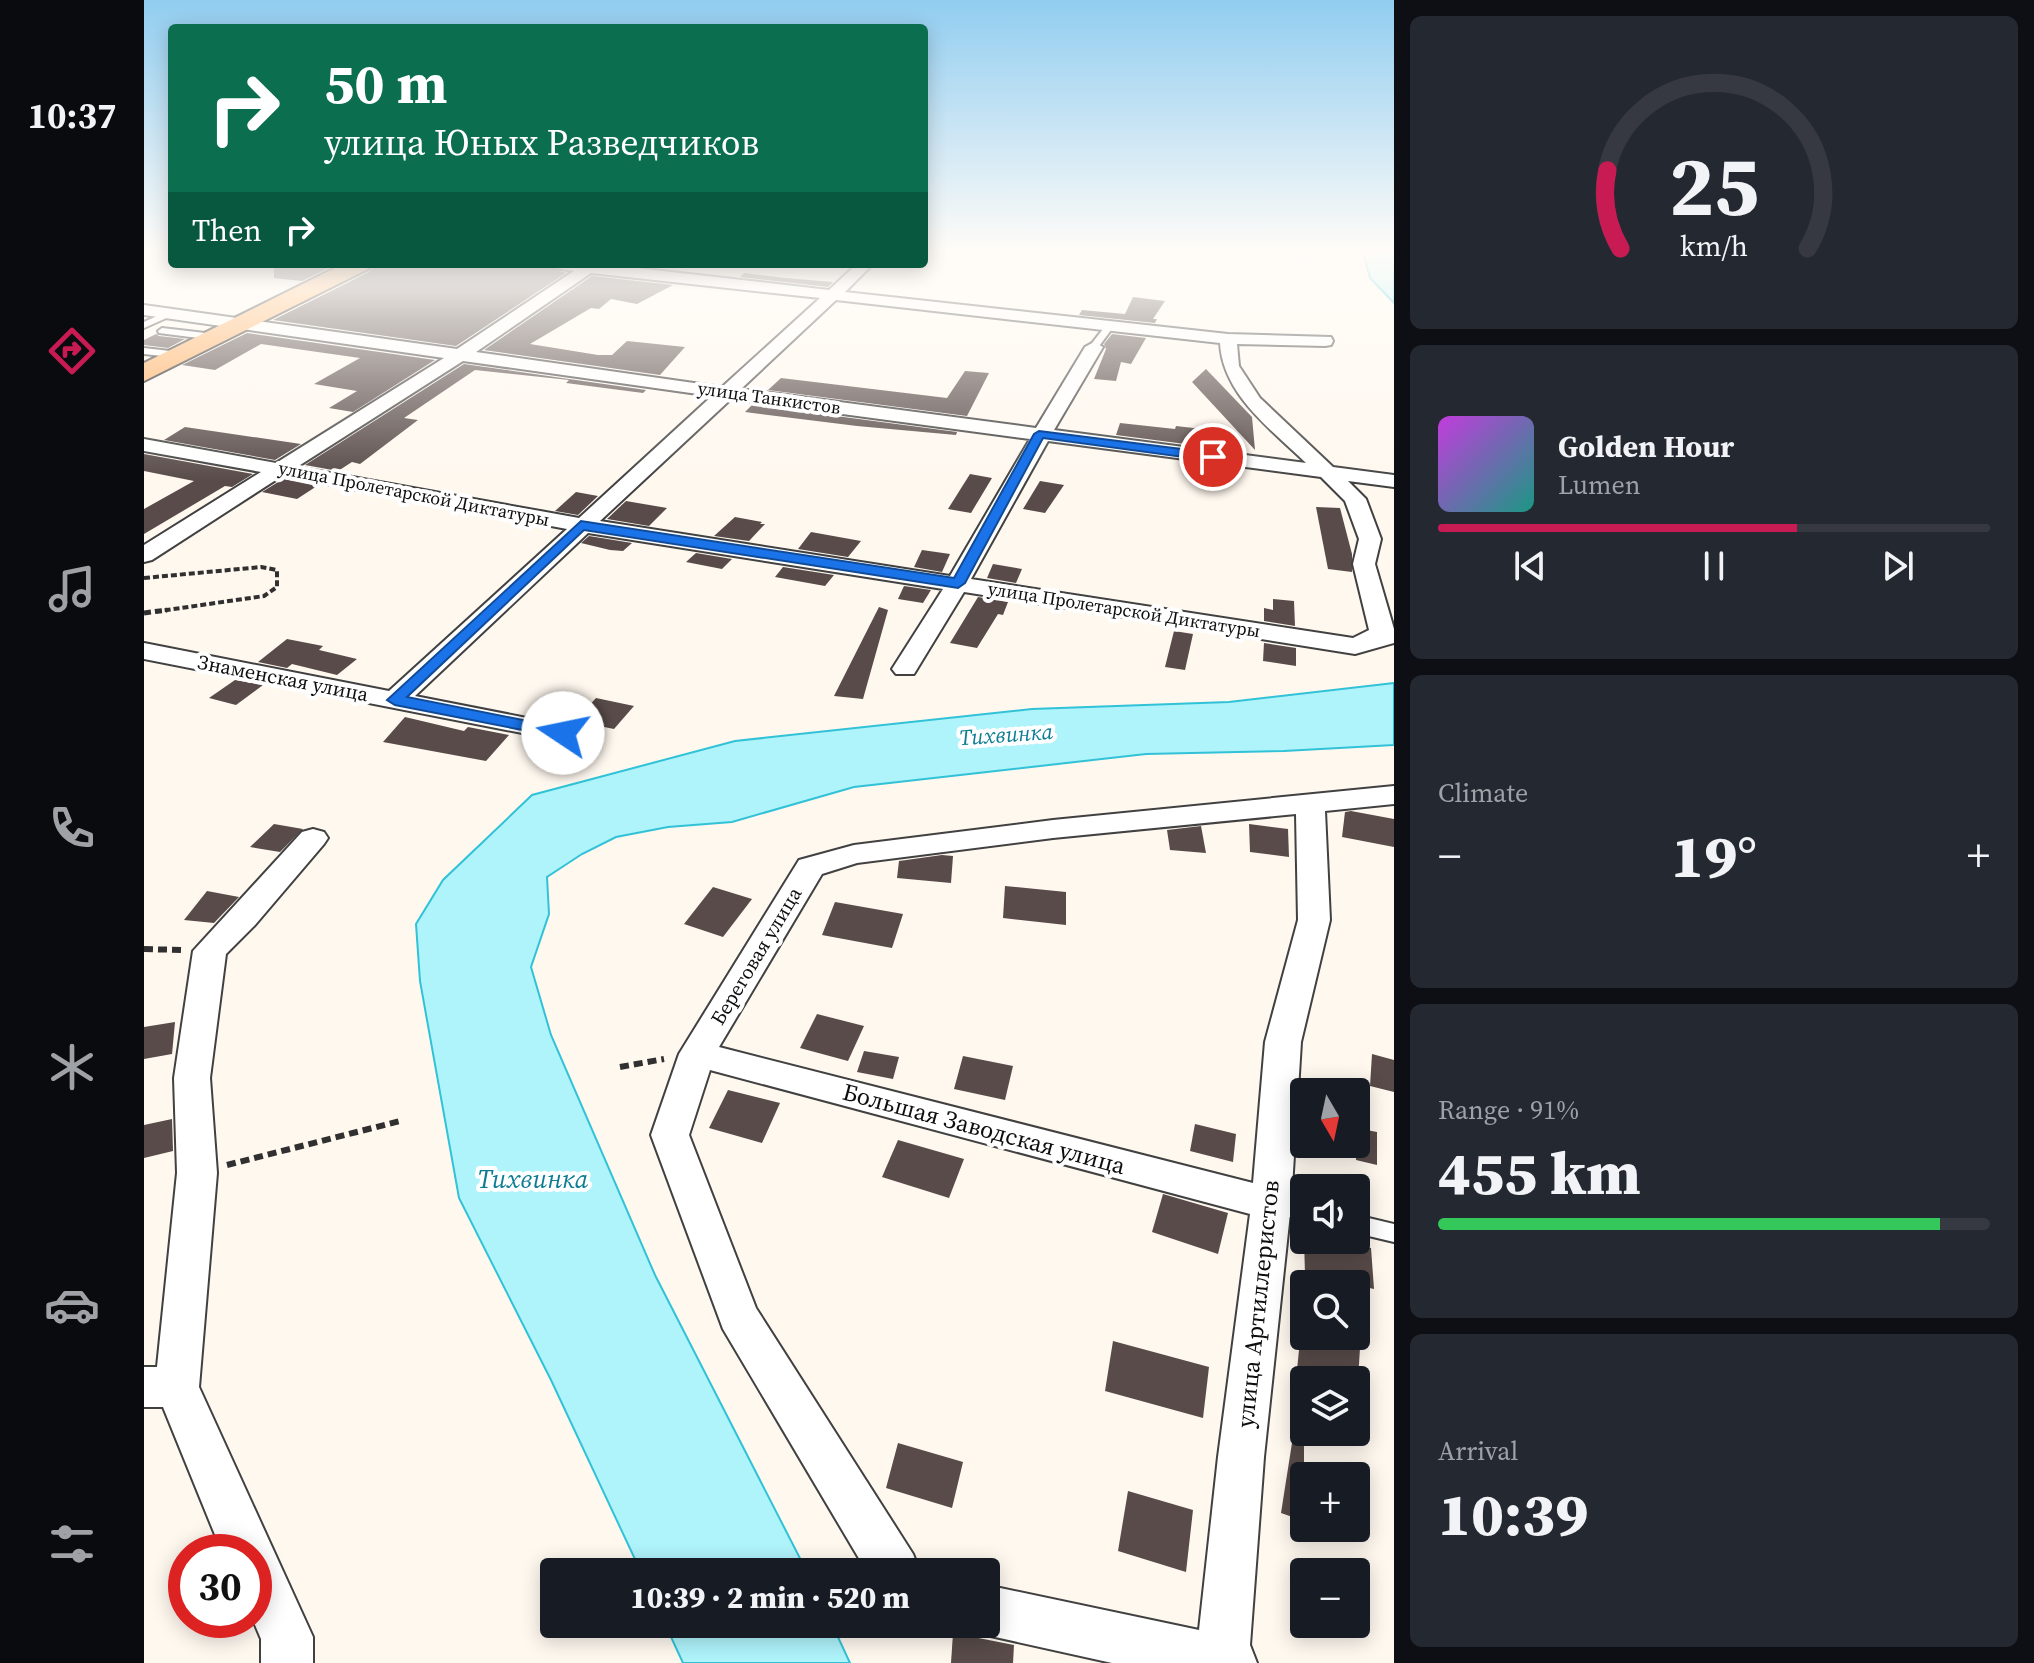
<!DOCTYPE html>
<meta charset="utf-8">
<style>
:root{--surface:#171b24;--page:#242831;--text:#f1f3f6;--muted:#9ea1a6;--line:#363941;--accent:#c91b53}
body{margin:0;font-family:"Source Serif 4",serif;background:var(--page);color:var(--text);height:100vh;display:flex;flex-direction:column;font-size:30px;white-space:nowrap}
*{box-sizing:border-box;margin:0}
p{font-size:26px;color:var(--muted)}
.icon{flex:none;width:44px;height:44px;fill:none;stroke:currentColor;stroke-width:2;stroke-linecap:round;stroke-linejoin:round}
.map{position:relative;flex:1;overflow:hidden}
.sheet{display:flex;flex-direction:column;gap:16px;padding:16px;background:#0d0f14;width:640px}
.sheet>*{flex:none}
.hud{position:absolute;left:24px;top:24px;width:760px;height:244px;border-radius:8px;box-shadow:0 4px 20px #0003;background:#0b6e4f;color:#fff;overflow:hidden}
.needle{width:52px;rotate:171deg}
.fabs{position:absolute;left:1146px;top:1078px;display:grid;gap:16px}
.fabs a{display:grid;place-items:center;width:80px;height:80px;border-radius:8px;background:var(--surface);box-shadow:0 4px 20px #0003;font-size:40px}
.speed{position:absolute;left:24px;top:1534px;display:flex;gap:16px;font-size:40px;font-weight:700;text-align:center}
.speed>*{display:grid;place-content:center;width:104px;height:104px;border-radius:50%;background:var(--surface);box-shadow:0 4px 20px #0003;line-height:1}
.speed .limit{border:12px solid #d22;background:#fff;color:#111}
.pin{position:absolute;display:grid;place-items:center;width:68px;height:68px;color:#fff;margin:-34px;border:4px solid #fff;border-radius:50%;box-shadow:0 2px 8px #0007}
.me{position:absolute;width:88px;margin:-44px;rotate:281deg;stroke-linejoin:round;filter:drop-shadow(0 0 6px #0008)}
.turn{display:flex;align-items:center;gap:28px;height:168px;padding:0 24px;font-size:36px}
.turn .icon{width:104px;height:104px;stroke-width:2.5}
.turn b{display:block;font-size:56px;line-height:68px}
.then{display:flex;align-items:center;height:76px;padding:0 24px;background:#0003;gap:16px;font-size:30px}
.big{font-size:60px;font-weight:800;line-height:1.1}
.sheet .card{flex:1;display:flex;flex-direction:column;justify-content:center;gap:12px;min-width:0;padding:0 28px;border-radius:12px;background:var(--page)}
.sheet .dial{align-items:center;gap:0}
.dial svg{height:208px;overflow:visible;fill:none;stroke:var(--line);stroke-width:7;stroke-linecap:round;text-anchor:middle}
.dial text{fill:var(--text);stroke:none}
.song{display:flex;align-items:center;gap:24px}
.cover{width:96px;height:96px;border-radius:12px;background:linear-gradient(135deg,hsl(290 70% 55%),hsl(170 70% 35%))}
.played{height:8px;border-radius:4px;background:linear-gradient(90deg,var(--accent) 65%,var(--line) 65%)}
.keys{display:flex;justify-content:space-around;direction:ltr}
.heat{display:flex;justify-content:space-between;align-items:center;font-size:44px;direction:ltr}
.charge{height:12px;border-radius:6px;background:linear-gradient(90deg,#34c759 91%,var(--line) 0)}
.trip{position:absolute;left:396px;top:1558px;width:460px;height:80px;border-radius:8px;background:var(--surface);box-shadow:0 4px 20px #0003;font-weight:800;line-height:80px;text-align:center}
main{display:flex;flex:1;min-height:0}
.dock{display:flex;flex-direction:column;width:144px;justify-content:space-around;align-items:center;background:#090b0e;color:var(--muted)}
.dock .icon{width:56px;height:56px}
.dock .active{color:var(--accent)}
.dock b{font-size:36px;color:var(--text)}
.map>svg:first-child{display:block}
.industrial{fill:#e9e2ed}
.water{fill:#aff3fb;stroke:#31c2d7;stroke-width:2}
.building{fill:#584b49}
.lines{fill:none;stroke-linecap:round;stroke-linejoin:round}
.service-casing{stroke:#414141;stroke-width:4}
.minor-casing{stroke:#414141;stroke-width:4}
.primary-casing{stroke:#1f1f1f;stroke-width:4}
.path-far2{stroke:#303030;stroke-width:4;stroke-dasharray:6 3;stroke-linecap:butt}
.path-far1{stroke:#303030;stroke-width:5;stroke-dasharray:7 4;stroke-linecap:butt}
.path{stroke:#303030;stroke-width:6;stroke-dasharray:9 5;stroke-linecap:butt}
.service{fill:#fff;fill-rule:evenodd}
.minor{fill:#fff;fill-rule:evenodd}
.primary{fill:#ffad5f;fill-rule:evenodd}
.route{fill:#1a73e8;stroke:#114b97;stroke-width:2}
.labels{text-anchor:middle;stroke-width:8;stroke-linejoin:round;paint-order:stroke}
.far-street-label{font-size:18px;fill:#0e0e0e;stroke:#fff}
.street-label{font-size:20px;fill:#0e0e0e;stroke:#fff}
.water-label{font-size:22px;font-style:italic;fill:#0e7d93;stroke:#fff}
.near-street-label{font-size:24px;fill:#0e0e0e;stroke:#fff}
.near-water-label{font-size:26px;font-style:italic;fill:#0e7d93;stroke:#fff}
</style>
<main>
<nav class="dock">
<b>10:37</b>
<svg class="icon active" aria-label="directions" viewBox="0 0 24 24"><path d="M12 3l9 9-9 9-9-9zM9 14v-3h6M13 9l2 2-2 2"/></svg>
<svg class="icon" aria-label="music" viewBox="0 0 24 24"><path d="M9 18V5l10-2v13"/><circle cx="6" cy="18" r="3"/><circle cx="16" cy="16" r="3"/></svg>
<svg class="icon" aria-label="phone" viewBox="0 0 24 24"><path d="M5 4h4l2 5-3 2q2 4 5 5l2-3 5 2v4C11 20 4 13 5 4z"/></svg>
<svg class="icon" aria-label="climate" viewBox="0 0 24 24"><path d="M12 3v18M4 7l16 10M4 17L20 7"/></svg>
<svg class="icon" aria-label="car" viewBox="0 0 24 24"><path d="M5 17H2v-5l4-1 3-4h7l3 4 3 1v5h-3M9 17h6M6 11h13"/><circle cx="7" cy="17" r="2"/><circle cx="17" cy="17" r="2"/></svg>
<svg class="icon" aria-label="filters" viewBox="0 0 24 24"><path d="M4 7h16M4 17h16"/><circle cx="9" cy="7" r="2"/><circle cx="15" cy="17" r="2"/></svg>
</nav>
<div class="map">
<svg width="1250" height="1663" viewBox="0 0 1250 1663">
<rect width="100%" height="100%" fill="#fff8ef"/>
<path class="industrial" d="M1064 248H1166L1169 262Z"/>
<g class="water">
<path d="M1224 248H1250V303L1226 278 1220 256Z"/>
<path d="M1250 683V745L1140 751 1002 754 710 787 588 822 524 827 472 837 438 854 403 877 405 914 387 967 407 1035 511 1275 663 1572H497L407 1380 315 1198 276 981 272 924 299 880 388 795 591 741 888 709 1085 702Z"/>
<path d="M521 1624H688L706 1663H539Z"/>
</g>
<g class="building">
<path d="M130 264H192L158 281 130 278Z"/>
<path d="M230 264H371L404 267 422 273 312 346 129 320 225 272Z"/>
<path d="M600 273 641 278 689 282 684 287 596 277Z"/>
<path d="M448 276 529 285 493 304 467 299 455 309 447 308 386 344 454 355H468L483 341 541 347 516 375 340 350Z"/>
<path d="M989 297 1021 301 1009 319H1013L1011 323 935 315 938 310 981 314Z"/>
<path d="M103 333 291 360 209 412 185 408 213 391 170 384 216 358 117 344 71 370 38 365Z"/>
<path d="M12 334 15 336 41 339 24 348 0 345V340Z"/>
<path d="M968 334 1002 338 987 364 977 362 972 381 950 379 962 349 960 344Z"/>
<path d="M320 364 502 390 499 393 422 383 425 380 331 370 260 418 274 420 216 464 208 462 194 471 161 465Z"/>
<path d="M1062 369 1108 417 1111 450 1048 382Z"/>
<path d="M821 371 845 373 823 416 624 390 637 378 803 398Z"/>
<path d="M608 405 813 432 812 435 713 426 601 412Z"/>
<path d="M976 423 1031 429 1032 426 1076 431 1072 448 972 435Z"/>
<path d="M41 427 157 444 131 460 20 440Z"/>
<path d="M0 454 109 474 88 487 81 486 0 534V509L50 481 0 471Z"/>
<path d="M826 474 848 478 827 513 804 509Z"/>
<path d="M139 479 173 486 153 499 118 492Z"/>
<path d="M896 481 920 485 901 513 879 509Z"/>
<path d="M432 492 454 496 434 515 411 511Z"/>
<path d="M482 501 523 508 505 526 463 519Z"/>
<path d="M1172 507 1196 508 1208 554V572L1184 569Z"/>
<path d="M591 517 618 522 616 524H621L605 541 570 536Z"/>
<path d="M667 532 717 541 704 557 654 549Z"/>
<path d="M445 536 488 543 479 551 466 550 437 543Z"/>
<path d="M778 550 806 554 798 572 770 567Z"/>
<path d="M552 553 588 559 578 569 542 562Z"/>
<path d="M849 564 878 569 872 583 843 578Z"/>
<path d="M639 567 690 575 681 586 631 577Z"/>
<path d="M760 586 787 590 779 603 754 599Z"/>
<path d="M834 597 864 602 859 615 854 614 833 648 806 643Z"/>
<path d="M1129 599 1150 601 1151 626 1120 621V608L1129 610Z"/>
<path d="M735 607 744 610 719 699 690 696Z"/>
<path d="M1030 631 1049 634 1041 670 1021 667Z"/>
<path d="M143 639 179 646 175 650 213 659 193 675 148 664 143 668 114 662Z"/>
<path d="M1120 643 1152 648V666L1119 661Z"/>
<path d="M91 680 119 685 92 705 65 698Z"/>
<path d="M452 698 490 706 470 729 431 721Z"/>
<path d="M261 717 320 731 324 727 365 735 342 761 239 742Z"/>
<path d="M1207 811 1250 819V847L1198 837 1201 812Z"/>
<path d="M130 824 159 829 136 852 106 847Z"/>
<path d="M1105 824 1144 829 1145 857 1106 852Z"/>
<path d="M1057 826 1062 853 1026 850 1023 830Z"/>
<path d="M798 855 809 856 807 883 753 878 755 861Z"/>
<path d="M861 886 922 892V925L859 918Z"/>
<path d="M569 887 608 899 579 937 540 924Z"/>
<path d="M63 891 95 897 70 923 40 920Z"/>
<path d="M691 902 759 914 748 948 678 935Z"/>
<path d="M673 1014 720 1026 704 1061 656 1048Z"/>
<path d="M31 1022 28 1054 0 1059V1027Z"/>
<path d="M720 1051 755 1057 749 1079 713 1072Z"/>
<path d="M1228 1054 1250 1060V1092L1226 1086Z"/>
<path d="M819 1056 869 1066 861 1100 810 1089Z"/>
<path d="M584 1090 636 1103 618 1143 565 1128Z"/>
<path d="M28 1119 29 1151 0 1158V1125Z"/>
<path d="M1051 1124 1092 1134 1089 1162 1046 1151Z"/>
<path d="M1212 1128 1233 1132V1165L1212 1160Z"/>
<path d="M754 1140 820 1159 805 1198 738 1177Z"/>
<path d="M1019 1194 1084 1213 1074 1254 1008 1232Z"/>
<path d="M1160 1240H1186L1227 1248 1230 1289 1161 1274Z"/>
<path d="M1157 1330 1160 1336H1177L1216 1348 1214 1380H1152Z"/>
<path d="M969 1341 1065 1367 1059 1418 961 1391Z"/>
<path d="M754 1443 819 1462 808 1508 742 1488Z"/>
<path d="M1148 1443H1160V1521L1137 1513Z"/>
<path d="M984 1491 1049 1510 1042 1572 974 1551Z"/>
<path d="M809 1633 870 1645 869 1663H807Z"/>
</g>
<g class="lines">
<defs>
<g id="service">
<path d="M26 310 30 313 29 315 0 328V322Z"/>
<path d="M963 324 970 326 953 349H947L945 347Z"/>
<path d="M18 328 70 334 74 337 70 340 15 333 14 331Z"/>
<path d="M0 348 35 352 40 355 35 358 0 354Z"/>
<path d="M1127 1195 1160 1203V1221L1119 1210 1116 1204 1119 1198Z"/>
<path d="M1212 1215 1250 1224V1242L1212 1233Z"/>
</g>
<g id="minor">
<path d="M404 264H457L685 290 713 264H729L701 292 1084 334 1187 337 1189 341 1187 345 1181 346 1093 344 1095 366 1116 398 1189 467 1250 475V487L1204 481 1222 499 1237 539 1231 564 1250 629V643L1211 654 820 592 770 674H752L748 669 799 589 444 533 271 696 429 727 433 733 429 739 419 741 0 659V643L245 691 423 529 138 476 8 560 0 562V545L117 472 0 451V439L132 463 300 358 0 315V305L313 349 430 271 411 268ZM447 273 676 298 578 387 332 352ZM692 300 1076 343C1079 395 1127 429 1162 463L910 430 959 347 950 342 941 347 892 428 597 389ZM319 361 568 396 435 518 153 467ZM587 399 886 439 806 576 456 521ZM904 441 1177 477 1201 501 1215 539 1209 564 1225 630 1209 638 827 579Z"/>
<path d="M1250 786V804L1181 811 1186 920 1157 1042 1147 1204 1120 1457 1106 1645 1113 1663H968L842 1635 824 1628 822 1624H842V1585L1055 1630 1074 1457 1106 1214 566 1070 545 1135 612 1308 769 1554 776 1572H723L579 1329 507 1135 535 1054 655 860 710 845 909 820ZM1152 814 1154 920 1121 1042 1109 1183 575 1047 678 874 713 863 909 838Z"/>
<path d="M169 829 180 832 184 838 180 844 111 925 82 954 66 1078 73 1173 55 1387 169 1637V1663H117V1639L109 1620 110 1552H78L19 1407H0V1367H13L33 1173 30 1078 49 951 158 832Z"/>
</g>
<path id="primary" d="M199 264H227L224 269 0 381V363Z"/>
</defs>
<use href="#service" class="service-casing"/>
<use href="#minor" class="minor-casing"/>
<use href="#primary" class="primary-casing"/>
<path class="path-far2" d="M0 578 117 567 133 570V587L120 596 9 612"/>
<path class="path-far1" d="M0 613 23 610"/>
<g class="path">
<path d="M0 949 37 950"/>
<path d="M476 1067 520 1059"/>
<path d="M83 1165 256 1121"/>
</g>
<use href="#service" class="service"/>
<use href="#minor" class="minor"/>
<use href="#primary" class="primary"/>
</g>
<linearGradient id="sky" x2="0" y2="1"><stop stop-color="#91cdf0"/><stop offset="0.52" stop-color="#fffcf8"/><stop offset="1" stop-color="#fffcf8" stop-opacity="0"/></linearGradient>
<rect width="1250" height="481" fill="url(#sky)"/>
<path class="route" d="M895 431 1069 453 1075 457 1069 461 899 438 821 583 814 588 440 530 263 697 419 728 424 729 427 733 424 736 419 738 251 705 243 700 437 521 810 578 890 434Z"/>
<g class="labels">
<g class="far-street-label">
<text transform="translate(625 398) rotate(8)" y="6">улица Танкистов</text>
<text transform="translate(270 494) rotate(11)" y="6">улица Пролетарской Диктатуры</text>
<text transform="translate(980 610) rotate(9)" y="6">улица Пролетарской Диктатуры</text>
</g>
<g class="street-label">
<text transform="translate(139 678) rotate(11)" y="7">Знаменская улица</text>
<text transform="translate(612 956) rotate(-59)" y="7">Береговая улица</text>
</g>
<g class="water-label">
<text transform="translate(862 734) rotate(-4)" y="8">Тихвинка</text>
</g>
<g class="near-street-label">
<text transform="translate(840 1129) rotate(15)" y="8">Большая Заводская улица</text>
<text transform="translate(1114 1304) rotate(-84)" y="8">улица Артиллеристов</text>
</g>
<g class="near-water-label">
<text x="389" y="1188">Тихвинка</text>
</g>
</g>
</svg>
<div class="fabs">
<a><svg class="needle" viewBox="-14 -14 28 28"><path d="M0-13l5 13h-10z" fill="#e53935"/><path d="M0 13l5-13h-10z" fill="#9ea1a6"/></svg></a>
<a><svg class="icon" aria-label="sound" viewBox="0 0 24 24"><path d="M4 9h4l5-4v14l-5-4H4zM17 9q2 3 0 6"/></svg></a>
<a><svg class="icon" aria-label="search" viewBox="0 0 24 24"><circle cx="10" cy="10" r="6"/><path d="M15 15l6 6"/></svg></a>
<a><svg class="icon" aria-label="layers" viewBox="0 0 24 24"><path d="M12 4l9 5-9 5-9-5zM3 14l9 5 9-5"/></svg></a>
<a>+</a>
<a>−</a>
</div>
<div class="speed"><div class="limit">30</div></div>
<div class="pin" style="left:1069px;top:457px;background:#d93025"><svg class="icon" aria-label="arrive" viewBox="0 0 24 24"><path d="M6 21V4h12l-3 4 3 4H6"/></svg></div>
<svg class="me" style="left:419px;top:733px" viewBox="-20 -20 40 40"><circle r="19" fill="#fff"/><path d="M0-13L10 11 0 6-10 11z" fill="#1a73e8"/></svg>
<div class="trip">10:39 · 2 min · 520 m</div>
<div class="hud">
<div class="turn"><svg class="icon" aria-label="right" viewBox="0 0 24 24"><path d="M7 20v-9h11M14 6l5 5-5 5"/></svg><div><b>50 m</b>улица Юных Разведчиков</div></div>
<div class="then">Then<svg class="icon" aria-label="right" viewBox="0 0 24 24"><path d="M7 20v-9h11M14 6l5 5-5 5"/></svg></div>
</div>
</div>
<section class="sheet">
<div class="card dial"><svg viewBox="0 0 100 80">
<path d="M14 69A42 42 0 1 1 86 69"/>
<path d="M14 69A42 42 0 0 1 9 39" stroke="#c91b53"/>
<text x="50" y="56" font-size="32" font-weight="700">25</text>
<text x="50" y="72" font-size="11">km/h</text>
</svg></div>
<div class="card">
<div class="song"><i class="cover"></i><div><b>Golden Hour</b><p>Lumen</p></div></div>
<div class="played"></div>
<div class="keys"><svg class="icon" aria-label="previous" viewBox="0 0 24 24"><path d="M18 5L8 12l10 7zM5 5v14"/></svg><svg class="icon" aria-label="pause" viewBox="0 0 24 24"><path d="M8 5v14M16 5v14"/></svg><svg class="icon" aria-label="next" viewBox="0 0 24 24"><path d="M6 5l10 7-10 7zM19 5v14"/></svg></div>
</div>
<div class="card"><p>Climate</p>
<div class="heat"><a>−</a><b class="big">19°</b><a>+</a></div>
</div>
<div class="card"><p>Range · 91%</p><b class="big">455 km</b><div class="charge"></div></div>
<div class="card"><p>Arrival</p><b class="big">10:39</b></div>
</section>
</main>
